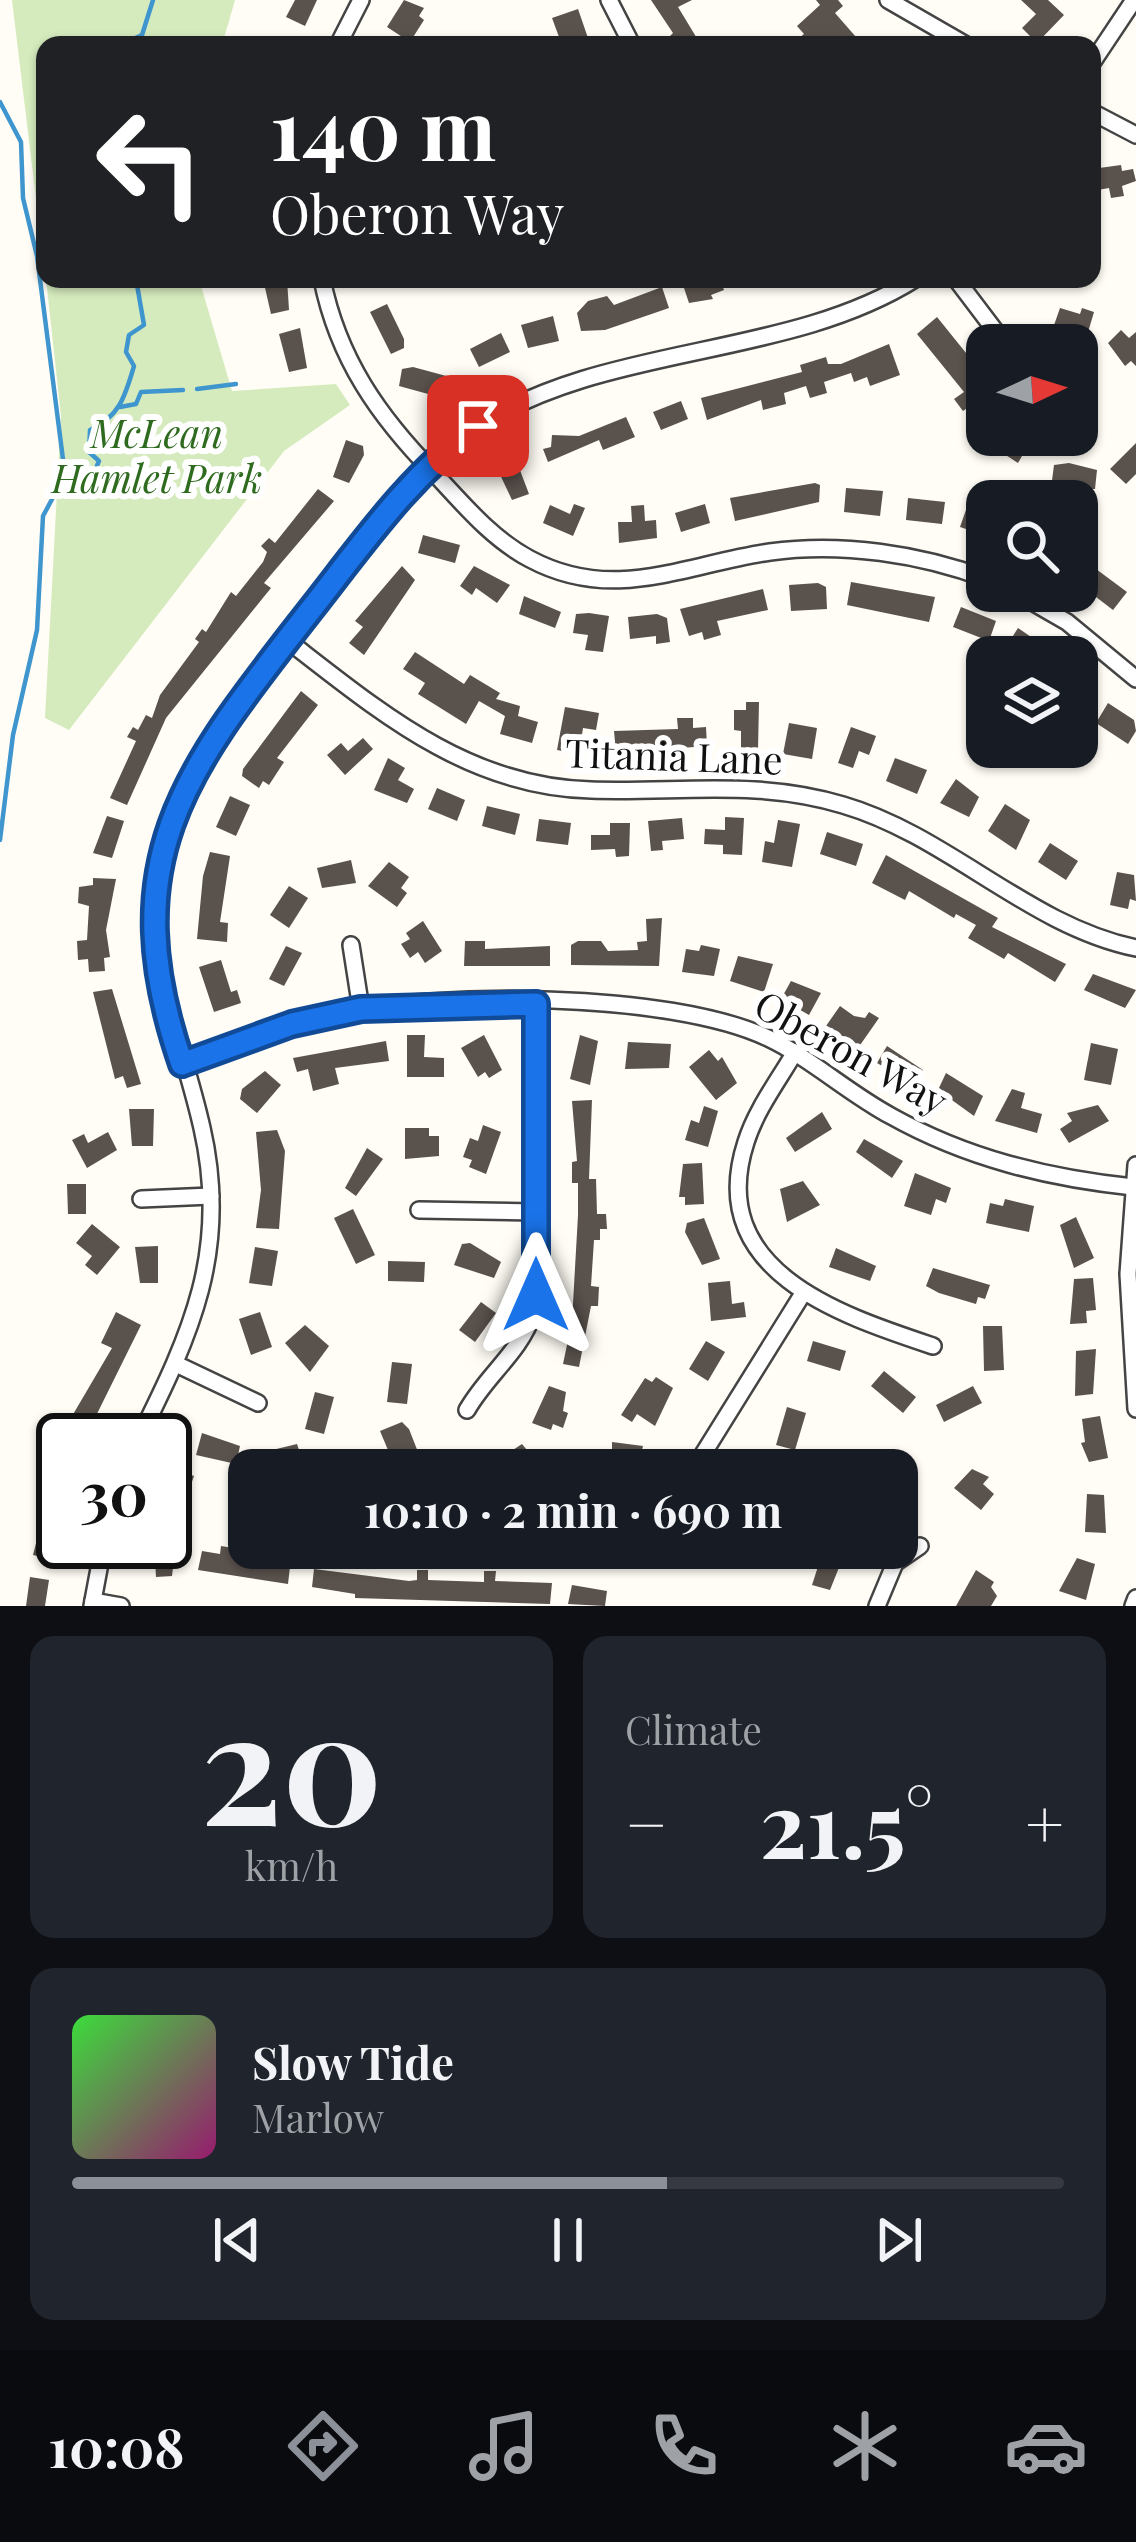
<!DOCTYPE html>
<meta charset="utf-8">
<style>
:root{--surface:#171b24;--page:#20242c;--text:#f1f3f6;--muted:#9ea1a6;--line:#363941;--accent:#8c9099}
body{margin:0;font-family:"Playfair Display",serif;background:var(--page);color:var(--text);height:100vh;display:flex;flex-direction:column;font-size:45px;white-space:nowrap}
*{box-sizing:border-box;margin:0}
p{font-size:39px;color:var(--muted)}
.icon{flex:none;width:66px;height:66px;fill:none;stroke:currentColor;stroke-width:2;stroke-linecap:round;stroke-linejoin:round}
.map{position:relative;height:1606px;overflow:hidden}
.side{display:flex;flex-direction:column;gap:30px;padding:30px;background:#0d0f14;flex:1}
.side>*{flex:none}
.banner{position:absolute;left:36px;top:36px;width:1065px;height:252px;border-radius:24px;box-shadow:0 3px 9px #0004;background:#202124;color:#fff;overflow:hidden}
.needle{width:78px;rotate:86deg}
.buttons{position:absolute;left:966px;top:324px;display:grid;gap:24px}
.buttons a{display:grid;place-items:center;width:132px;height:132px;border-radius:24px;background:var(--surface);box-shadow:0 3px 9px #0004;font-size:60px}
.speed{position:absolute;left:36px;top:1413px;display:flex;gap:24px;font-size:60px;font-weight:700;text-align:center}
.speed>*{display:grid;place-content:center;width:156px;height:156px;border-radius:50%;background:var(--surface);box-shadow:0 3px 9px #0004;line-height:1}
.speed .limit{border:6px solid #111;border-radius:18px;background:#fff;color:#111}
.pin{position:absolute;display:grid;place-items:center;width:102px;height:102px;color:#fff;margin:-51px;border-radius:24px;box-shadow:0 6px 18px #0006}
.me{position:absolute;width:132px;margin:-66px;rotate:0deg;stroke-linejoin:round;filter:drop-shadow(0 0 9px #0008)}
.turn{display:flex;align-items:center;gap:42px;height:252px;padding:0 36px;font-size:54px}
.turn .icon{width:156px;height:156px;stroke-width:2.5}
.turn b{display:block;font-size:84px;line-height:102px}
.big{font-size:90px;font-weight:700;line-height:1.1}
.side .card{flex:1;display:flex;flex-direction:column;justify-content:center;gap:18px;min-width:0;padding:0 42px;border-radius:24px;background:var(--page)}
.side .dial{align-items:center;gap:0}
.dial b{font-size:156px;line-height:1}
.song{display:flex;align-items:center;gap:36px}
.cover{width:144px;height:144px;border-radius:18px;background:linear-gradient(135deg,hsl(120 70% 55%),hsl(320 70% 35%))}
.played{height:12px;border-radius:6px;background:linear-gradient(90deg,var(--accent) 60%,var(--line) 60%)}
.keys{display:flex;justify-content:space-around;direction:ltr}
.heat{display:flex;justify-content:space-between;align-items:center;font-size:66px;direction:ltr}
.side .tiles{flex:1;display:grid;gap:30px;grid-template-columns:1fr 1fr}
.card:last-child{grid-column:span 2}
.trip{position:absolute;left:228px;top:1449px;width:690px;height:120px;border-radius:24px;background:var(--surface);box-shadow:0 3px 9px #0004;font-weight:700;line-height:120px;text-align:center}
.menu{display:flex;height:192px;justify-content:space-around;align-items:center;background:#090b0e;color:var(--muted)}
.menu .icon{width:84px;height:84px}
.menu .selected{color:var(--accent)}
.menu b{font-size:54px;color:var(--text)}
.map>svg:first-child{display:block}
.green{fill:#d5ebbd}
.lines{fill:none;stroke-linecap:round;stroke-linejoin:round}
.stream{stroke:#3f96cf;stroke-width:4.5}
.building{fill:#5a524d}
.minor-casing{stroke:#444;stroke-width:20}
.minor{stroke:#fff;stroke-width:15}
.route-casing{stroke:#114b97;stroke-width:30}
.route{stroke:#1a73e8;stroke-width:21}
.labels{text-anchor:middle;stroke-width:12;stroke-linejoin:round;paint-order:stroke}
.park-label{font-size:39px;font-style:italic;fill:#2f6b1f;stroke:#fff}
.street-label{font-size:39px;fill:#111;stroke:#fff}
</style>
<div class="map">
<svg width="1136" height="1606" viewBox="0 0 1136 1606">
<rect width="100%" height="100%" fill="#fffdf5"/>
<g class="green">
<path d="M12 0H235L222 45H45V273Z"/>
<path d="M46 279H199L232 391 336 384 350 405 284 451 69 730 45 718 61 416Z"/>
</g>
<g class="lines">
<g class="stream">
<path d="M120 45 142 35 153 0"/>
<path d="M0 102 21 142 23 198 37 256 65 475 43 516 37 630 13 735 0 840"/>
<path d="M197 389 236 384"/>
<path d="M120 407 136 404 141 392 183 390"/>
<path d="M65 467 73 469 75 488 88 487 99 461 89 452 90 430C119 417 125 397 134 366L126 352 129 335 144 325 136 279"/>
</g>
</g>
<g class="building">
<path d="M295 0H317L305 26 286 17Z"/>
<path d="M404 0 424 8 419 16 424 20 410 42 387 27Z"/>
<path d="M651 0H692L678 7 701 45H672L667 39 673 33Z"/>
<path d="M816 0H838L843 6 835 13 863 45H803L798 39 804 34 797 26 820 5Z"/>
<path d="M1021 0H1048L1064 15 1037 43 1022 28 1036 14Z"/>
<path d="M578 9 589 41 562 45 552 18Z"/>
<path d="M1121 165 1122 171 1133 169 1136 181 1122 186 1124 196 1111 198 1109 188 1092 191V169Z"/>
<path d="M263 279H287L289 310 271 314Z"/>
<path d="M699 279H720L724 290 711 295 713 299 689 303 683 285Z"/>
<path d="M662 287 669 308 605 330 581 331 577 313 588 301 607 296 614 305Z"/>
<path d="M387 304 404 339V348L391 354 370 312Z"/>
<path d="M1060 308 1080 314 1082 308 1094 312 1086 339 1053 328Z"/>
<path d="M553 316 559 341 528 348 521 325Z"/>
<path d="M937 317 987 379V394L963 411 954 399 964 392 917 334Z"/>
<path d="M300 328 307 368 289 372 279 334Z"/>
<path d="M1121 330 1129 338 1136 332V366L1131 361 1125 366 1108 343Z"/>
<path d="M501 333 510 352 479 367 470 349Z"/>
<path d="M889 344 900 375 870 386 867 377 854 382 851 373 824 382 827 393 810 398 806 386 784 393 786 404 763 410 761 400 707 420 701 398 802 372 800 365 826 357 828 364H841Z"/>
<path d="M413 367 450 377 447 392 440 391 439 397 399 386 402 369Z"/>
<path d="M681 401 688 419 661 430 653 412Z"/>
<path d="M626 417 635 437 603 450 599 440 548 462 543 449 551 447 552 435 579 436Z"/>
<path d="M975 435H1034L1018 463Z"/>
<path d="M346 440 363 446 364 455 349 483 333 477Z"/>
<path d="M1136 443V474L1126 484 1110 469Z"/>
<path d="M515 457 529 494 512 500 495 464Z"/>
<path d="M1069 463 1097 470 1095 489H1066L1065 498 1050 496 1054 465Z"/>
<path d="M815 483 820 485 819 502 735 521 730 498Z"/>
<path d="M846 488 883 491 880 516 844 512Z"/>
<path d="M318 489 334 501 264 583 271 588 166 718 127 805 110 798 136 741 127 737 133 727 138 730 146 715 152 718 160 695 199 642 195 639 202 629 206 632 231 592 236 596 263 562 267 552 261 546 269 538 275 543Z"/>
<path d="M908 498 945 502 942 524 906 520Z"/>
<path d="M574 504 585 508 573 536 543 523 550 505 570 514Z"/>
<path d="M705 504 710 523 681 532 675 513Z"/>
<path d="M644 505 645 521 656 520 657 538 619 543 618 522H632L631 506Z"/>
<path d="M967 507 987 514V536L960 527Z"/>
<path d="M423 535 460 545 455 563 418 553Z"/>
<path d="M402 566 415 580 364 655 349 643 363 627 355 621Z"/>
<path d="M474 566 510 585 497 603 476 588 472 595 460 586Z"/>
<path d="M1096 569 1127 592 1113 610 1083 587Z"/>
<path d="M851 582 935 597 929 622 847 605Z"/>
<path d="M818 583 826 587 827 609 791 611 789 585Z"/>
<path d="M763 589 768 610 717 621 721 635 704 640 702 632 689 636 680 609Z"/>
<path d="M524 596 561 612 555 628 519 614Z"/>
<path d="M961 607 996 621 989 641 953 627Z"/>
<path d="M589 613 609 616 603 652 585 650 588 635 573 633 576 614Z"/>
<path d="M657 614 667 618 670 642 656 644V636L630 639 628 617Z"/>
<path d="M1018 628 1043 645 1054 657H1015L1004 650Z"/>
<path d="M415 652 464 684 470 675 500 693 496 699 520 706 518 716 538 722 532 743 500 734 505 716 479 701 466 724 418 694 425 683 403 669Z"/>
<path d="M301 691 318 705 277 758 284 762 269 785 263 781 259 788 242 776 243 769Z"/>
<path d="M746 702H759L758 750 741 749V731L734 730V710H746Z"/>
<path d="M1108 703 1134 720 1136 731 1128 744 1096 723Z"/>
<path d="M565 707 599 713 596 730 583 728 579 754 557 750Z"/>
<path d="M677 718H693V728L706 727 707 746 616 753 614 731 678 729Z"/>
<path d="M789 723 817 728 812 759 783 754Z"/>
<path d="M851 727 876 736 869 755 859 751 853 768 838 763Z"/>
<path d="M363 738 373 749 345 775 327 755 341 743 348 751Z"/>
<path d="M388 758 405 768 398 780 414 789 407 803 374 790Z"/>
<path d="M895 758 927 770 917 794 886 781Z"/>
<path d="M956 779 979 797 969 817 940 803Z"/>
<path d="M437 788 465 800 457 821 428 809Z"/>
<path d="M230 796 250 805 236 836 216 827Z"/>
<path d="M1005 804 1030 820 1016 850 988 831Z"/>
<path d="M487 806 520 814 515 835 482 826Z"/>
<path d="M107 816 124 821 112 858 93 853Z"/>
<path d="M725 817 744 818 742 855 723 854V845L704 844 705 829 725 830Z"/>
<path d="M682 818 684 839 662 841 663 850 651 851 648 821Z"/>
<path d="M539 819 571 823 568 845 536 841Z"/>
<path d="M778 820 800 824 792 867 762 862 765 841 774 843Z"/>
<path d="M610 823H630L629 856 616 857 615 849 591 850V835H610Z"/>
<path d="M827 832 863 844 856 866 820 854Z"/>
<path d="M1050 843 1078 861 1066 880 1038 862Z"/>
<path d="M210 852 230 856 220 922 228 923 227 942 197 939 203 876Z"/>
<path d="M886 855 998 918 992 927 1066 964 1055 982 1008 953 1004 959 968 938 976 925 956 914 954 918 909 891 905 900 872 883Z"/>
<path d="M351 860 356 883 322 888 317 868Z"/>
<path d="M389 862 409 877 401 888 407 893 397 907 368 886Z"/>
<path d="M1117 872 1134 875 1136 901 1130 899 1128 909 1110 905Z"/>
<path d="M93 878 116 879 106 930 110 957 104 958 105 971 89 972 88 959 78 960 77 941 87 940 89 906 78 903 79 887 93 885Z"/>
<path d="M289 886 308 898 289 928 270 915Z"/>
<path d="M662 918 659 966 571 965V945L578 941H601L608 951 638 950 637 942 647 941 646 919Z"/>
<path d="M423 921 442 951 425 963 418 952 410 958 401 944 410 939 406 933Z"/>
<path d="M465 941H485V949L550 946V966H464Z"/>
<path d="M701 945 720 949 714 976 682 972 686 949 699 951Z"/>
<path d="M286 946 302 953 284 986 269 979Z"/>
<path d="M738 956 773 964 764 992 730 981Z"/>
<path d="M221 960 231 992 237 990 241 1003 214 1012 199 967Z"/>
<path d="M1093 974 1136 990 1125 1008 1084 990Z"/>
<path d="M791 981 821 993 809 1015 781 999Z"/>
<path d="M112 989 141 1084 127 1088 123 1076 115 1079 93 992Z"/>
<path d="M840 1006 854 1016 865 1018 869 1012 879 1018 858 1048 826 1026Z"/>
<path d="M407 1035H425L424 1057 444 1058V1077H407Z"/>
<path d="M484 1035 502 1070 489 1078 485 1072 478 1077 461 1048Z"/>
<path d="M580 1035 598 1041 590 1085 570 1079Z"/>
<path d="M386 1041 389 1061 335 1068 339 1084 313 1091 308 1069 297 1072 293 1058Z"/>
<path d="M628 1042 671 1044 669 1068 625 1069Z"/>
<path d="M1091 1043 1118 1049 1111 1085 1084 1080Z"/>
<path d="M887 1046 923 1070 915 1085 877 1063Z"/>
<path d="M709 1050 718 1061 722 1057 737 1083 716 1100 689 1067Z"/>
<path d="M265 1071 281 1085 257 1113 240 1099 242 1089Z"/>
<path d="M946 1073 983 1096 974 1116 938 1090Z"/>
<path d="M1012 1089 1025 1093 1021 1108 1042 1114 1037 1133 995 1121Z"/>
<path d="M592 1100 589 1179H596L597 1214H606L607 1229H600V1240H594L591 1286 599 1287 598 1306H591L579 1367 563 1364 572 1321 578 1215V1183H572V1162L577 1161 572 1101Z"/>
<path d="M1098 1105 1109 1121 1069 1143 1060 1129 1072 1121 1067 1113Z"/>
<path d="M704 1106 718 1111 708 1147 685 1140 691 1120 699 1123Z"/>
<path d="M129 1109H154L153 1146H132Z"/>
<path d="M822 1112 832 1129 795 1152 786 1138Z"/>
<path d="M483 1125 501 1132 486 1174 469 1167 472 1160 463 1157 470 1138 478 1141Z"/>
<path d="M405 1128H429V1136H439V1156L405 1159Z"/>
<path d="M277 1130 285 1151 279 1229 256 1228 261 1190 256 1132Z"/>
<path d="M108 1132 117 1150 87 1168 72 1140 84 1134 88 1143Z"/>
<path d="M864 1139 903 1161 892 1178 856 1152Z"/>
<path d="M367 1148 383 1159 356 1196 345 1188Z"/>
<path d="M702 1163 704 1204 685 1205V1197H679L683 1164Z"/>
<path d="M915 1173 951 1188 946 1203 936 1199 931 1215 904 1206Z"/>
<path d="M803 1181 820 1205 787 1222 780 1189Z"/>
<path d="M67 1184H86V1214H68Z"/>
<path d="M1005 1199 1034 1206 1029 1232 986 1223 990 1203 1003 1206Z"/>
<path d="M353 1209 375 1255 356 1264 334 1218Z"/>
<path d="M1076 1217 1094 1258 1074 1268 1060 1225Z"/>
<path d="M704 1218 720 1259 702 1265 685 1232 687 1223Z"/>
<path d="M92 1224 120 1247 97 1275 85 1265 92 1256 76 1243Z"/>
<path d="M470 1243 501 1262 494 1278 454 1265 462 1244Z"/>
<path d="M158 1246V1283H140L135 1247Z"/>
<path d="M255 1247 278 1251 272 1286 249 1283Z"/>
<path d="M836 1248 876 1266 870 1281 829 1267Z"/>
<path d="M388 1261 425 1262 424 1282 388 1281Z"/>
<path d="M933 1268 990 1285 985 1299 978 1297 976 1304 939 1293 926 1286Z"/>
<path d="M1093 1278 1096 1310 1086 1311 1087 1323 1070 1324 1074 1279Z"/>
<path d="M730 1281 732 1304 744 1302 746 1317 711 1321 708 1283Z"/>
<path d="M481 1302 496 1313 475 1342 459 1330Z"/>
<path d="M116 1312 141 1325 84 1440H58L112 1348 101 1343Z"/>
<path d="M260 1312 272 1347 251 1355 239 1319Z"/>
<path d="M305 1325 329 1346 310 1372 285 1343Z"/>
<path d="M983 1326H1002L1004 1370 984 1371Z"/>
<path d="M706 1341 725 1352 708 1381 689 1369Z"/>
<path d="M813 1341 846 1351 840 1371 807 1361Z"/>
<path d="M1096 1349 1093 1394 1075 1396 1076 1351Z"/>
<path d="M392 1362 412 1364 407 1404 387 1402Z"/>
<path d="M884 1371 916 1397 903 1413 871 1386Z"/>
<path d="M656 1377 673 1388 655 1426 637 1414 632 1422 621 1415 645 1378 652 1382Z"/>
<path d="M549 1386 566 1392 563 1411 568 1413 563 1428 553 1424 551 1430 532 1423Z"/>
<path d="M973 1386 982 1403 944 1422 936 1405Z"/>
<path d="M315 1392 334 1397 324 1434 305 1429Z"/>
<path d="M787 1407 806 1413 795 1450 776 1445Z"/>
<path d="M1100 1416 1108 1458 1089 1462 1081 1443 1085 1442 1082 1419Z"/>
<path d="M402 1422 409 1429 425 1470H404L399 1459 393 1462 380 1431Z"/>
<path d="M202 1433 240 1446 236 1464 196 1455Z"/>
<path d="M612 1442 643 1446 637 1470H612Z"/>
<path d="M297 1444 303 1462 266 1470 264 1452Z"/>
<path d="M522 1444 536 1461 525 1470H494L501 1464 498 1460Z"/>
<path d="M59 1454 63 1510 51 1559 33 1555Z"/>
<path d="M174 1469 194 1476 182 1510 165 1504Z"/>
<path d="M972 1469 989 1477 983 1484 994 1494 981 1510 954 1488Z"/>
<path d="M1087 1494 1104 1495 1106 1533 1085 1532Z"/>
<path d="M178 1527 172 1576 156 1577 154 1542H165V1528Z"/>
<path d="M221 1546 239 1549 237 1559 291 1558 288 1584 198 1570 202 1551 220 1554Z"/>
<path d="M824 1548 846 1550 830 1590 812 1585Z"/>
<path d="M1077 1558 1095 1564 1086 1600 1059 1591Z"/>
<path d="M314 1569 409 1581 417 1580V1570H428V1580L484 1582V1571H496L495 1581 552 1583 550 1604 355 1598V1594L312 1587Z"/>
<path d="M976 1570 994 1582 991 1587 997 1596 991 1606H956Z"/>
<path d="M30 1577 49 1580 45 1606H26Z"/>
<path d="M572 1585 607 1591 605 1606 568 1604Z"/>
</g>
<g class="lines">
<defs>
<g id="minor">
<path d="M609 0 632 45"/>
<path d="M888 0 966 45"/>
<path d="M338 45 361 0"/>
<path d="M1092 63 1134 0"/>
<path d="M1092 112 1136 135"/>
<path d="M322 279C338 359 379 417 435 474 464 505 492 539 530 559 614 604 686 564 770 552 841 542 921 554 987 579"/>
<path d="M956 279 1006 345"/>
<path d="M1013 591 1067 622 1136 679"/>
<path d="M287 640C380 712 468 787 591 790 678 793 758 779 843 805 949 836 1029 926 1136 948"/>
<path d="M351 945 361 1009"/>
<path d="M795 1052C778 1081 756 1110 746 1142 704 1271 840 1315 933 1346"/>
<path d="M182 1064C230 1047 279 1025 329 1014 437 992 669 991 768 1038 812 1059 848 1093 891 1116 966 1158 1047 1178 1133 1187"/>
<path d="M1136 1165 1128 1274 1136 1409"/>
<path d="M141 1199 211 1196"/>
<path d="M419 1210 536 1212"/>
<path d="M176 1364 258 1403"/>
<path d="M467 1410C487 1375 520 1352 533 1314L536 1003"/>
<path d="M138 1440C191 1334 230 1250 202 1128 179 1025 137 955 164 844 185 757 248 691 301 622 354 554 404 475 477 427 605 343 786 360 915 279"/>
<path d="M700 1459 802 1295"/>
<path d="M93 1601 121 1606"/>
<path d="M92 1606 104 1542"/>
<path d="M877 1606 895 1563 920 1546"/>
<path d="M1133 1606 1136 1598"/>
</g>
</defs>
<use href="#minor" class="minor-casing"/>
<use href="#minor" class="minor"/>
</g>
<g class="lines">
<defs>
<path id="route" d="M478 426C410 475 363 543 312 608 190 765 110 856 182 1064L292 1024 361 1009 536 1004V1295"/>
</defs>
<use href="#route" class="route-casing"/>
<use href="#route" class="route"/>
</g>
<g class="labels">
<g class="park-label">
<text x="157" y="448">McLean<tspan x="157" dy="45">Hamlet Park</tspan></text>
</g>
<g class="street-label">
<text transform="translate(674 757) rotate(2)" y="14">Titania Lane</text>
<text transform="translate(851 1053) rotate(29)" y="14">Oberon Way</text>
</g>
</g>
</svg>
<div class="buttons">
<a><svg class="needle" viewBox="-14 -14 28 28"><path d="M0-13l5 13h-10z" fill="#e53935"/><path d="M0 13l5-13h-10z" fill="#9ea1a6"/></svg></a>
<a><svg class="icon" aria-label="search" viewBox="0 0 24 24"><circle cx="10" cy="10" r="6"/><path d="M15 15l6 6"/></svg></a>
<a><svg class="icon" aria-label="layers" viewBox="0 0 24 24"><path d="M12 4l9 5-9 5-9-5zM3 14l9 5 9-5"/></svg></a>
</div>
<div class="speed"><div class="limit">30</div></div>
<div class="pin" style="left:478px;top:426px;background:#d93025"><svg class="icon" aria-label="arrive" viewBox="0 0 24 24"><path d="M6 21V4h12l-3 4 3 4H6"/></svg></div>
<svg class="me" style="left:536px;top:1295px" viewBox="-20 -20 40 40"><path d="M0-17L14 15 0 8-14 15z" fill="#1a73e8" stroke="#fff" stroke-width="4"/></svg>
<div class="trip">10:10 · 2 min · 690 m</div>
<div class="banner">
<div class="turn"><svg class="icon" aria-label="left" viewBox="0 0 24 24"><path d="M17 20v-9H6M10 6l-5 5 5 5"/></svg><div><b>140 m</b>Oberon Way</div></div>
</div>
</div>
<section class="side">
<div class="tiles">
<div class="card dial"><b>20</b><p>km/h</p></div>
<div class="card"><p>Climate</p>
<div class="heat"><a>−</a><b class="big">21.5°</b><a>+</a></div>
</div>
<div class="card">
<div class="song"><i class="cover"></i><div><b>Slow Tide</b><p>Marlow</p></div></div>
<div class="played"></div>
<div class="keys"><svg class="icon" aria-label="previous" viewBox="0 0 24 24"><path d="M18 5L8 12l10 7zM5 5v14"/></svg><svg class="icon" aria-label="pause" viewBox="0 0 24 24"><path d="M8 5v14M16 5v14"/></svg><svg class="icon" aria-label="next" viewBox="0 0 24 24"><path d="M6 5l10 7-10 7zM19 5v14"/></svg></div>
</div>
</div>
</section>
<nav class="menu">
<b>10:08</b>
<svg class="icon selected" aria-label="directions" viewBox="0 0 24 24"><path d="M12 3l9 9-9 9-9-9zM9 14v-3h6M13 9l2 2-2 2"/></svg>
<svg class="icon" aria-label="music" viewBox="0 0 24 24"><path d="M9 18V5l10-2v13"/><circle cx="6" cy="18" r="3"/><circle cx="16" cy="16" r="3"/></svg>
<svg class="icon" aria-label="phone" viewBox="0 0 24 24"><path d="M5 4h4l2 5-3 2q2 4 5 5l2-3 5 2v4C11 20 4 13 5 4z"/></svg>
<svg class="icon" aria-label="climate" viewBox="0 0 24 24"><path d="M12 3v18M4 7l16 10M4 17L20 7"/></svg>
<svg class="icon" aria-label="car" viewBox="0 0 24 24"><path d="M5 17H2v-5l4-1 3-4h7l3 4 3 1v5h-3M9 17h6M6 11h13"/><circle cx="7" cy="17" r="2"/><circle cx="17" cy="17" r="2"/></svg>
</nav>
